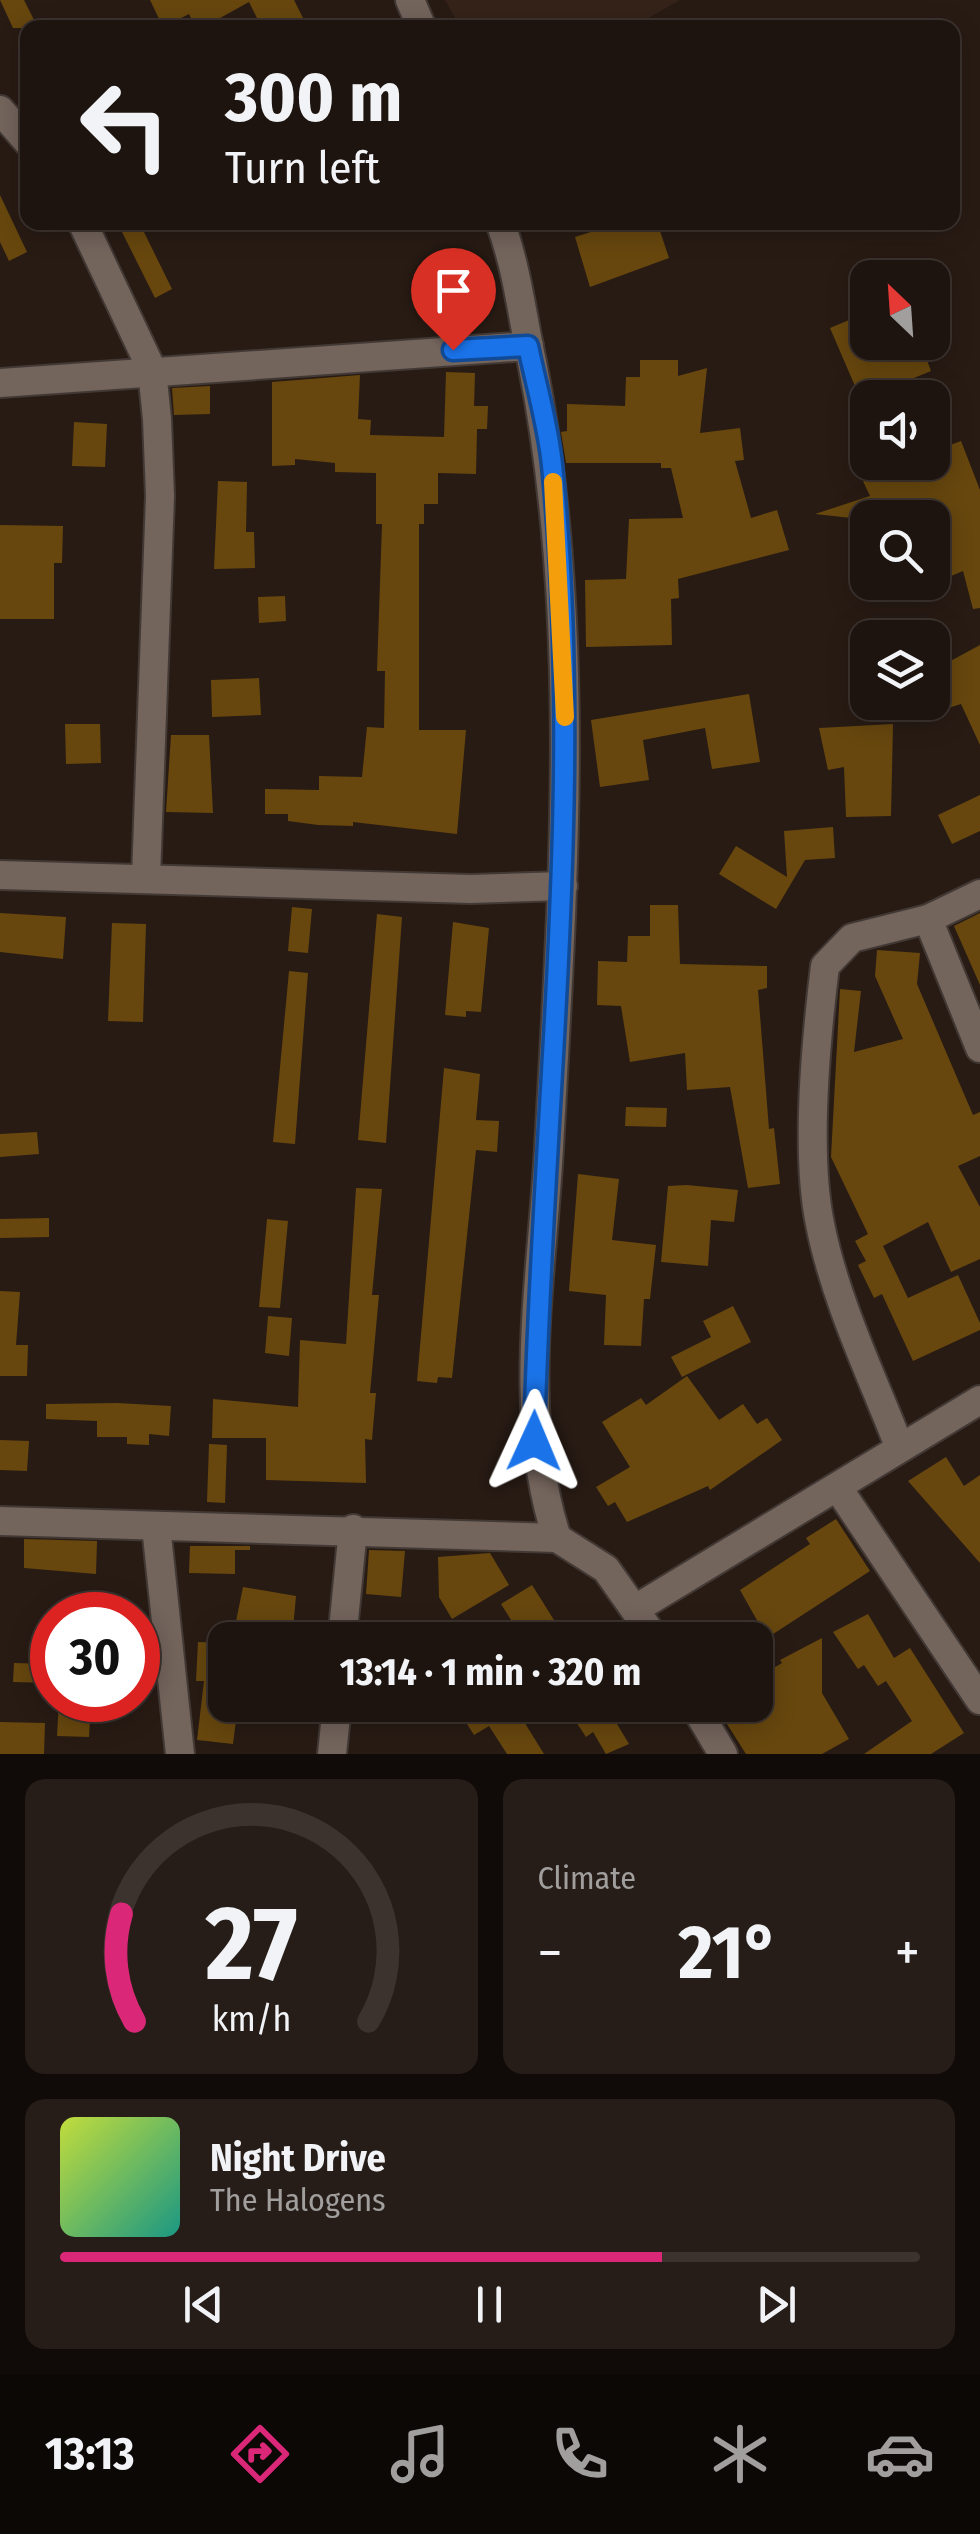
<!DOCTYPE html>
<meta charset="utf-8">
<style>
:root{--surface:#1e140f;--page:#261d18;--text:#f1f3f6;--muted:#a19e9e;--line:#3c332f;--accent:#db2777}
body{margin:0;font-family:"Fira Sans Condensed",sans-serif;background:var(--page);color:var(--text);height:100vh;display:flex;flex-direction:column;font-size:38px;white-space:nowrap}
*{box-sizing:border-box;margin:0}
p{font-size:32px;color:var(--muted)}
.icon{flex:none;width:55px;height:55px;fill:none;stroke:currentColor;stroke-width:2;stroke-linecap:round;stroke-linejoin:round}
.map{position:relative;height:1754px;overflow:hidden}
.panel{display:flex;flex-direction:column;gap:25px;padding:25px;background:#100b08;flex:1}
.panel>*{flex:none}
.top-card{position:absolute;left:20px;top:20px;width:940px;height:210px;border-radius:20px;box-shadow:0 5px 25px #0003,0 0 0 2px var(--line);background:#1e140f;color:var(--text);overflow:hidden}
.needle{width:65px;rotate:335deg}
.fabs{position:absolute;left:850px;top:260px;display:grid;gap:20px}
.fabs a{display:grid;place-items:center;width:100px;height:100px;border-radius:20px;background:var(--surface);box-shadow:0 5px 25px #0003,0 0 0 2px var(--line);font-size:50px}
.speed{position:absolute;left:30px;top:1592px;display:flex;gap:20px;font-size:50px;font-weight:700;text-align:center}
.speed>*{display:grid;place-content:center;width:130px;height:130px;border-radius:50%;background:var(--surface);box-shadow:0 5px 25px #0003,0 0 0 2px var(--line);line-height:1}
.speed .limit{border:15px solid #d22;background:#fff;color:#111}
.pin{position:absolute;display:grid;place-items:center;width:85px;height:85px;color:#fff;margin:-102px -42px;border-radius:50% 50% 50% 0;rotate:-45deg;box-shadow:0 0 10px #0007}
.pin .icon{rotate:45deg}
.me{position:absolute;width:110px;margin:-55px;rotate:1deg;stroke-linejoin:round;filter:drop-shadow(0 0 8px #0008)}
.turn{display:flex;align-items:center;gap:35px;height:210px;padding:0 40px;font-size:45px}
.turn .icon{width:130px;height:130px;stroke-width:2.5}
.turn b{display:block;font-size:70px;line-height:85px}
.big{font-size:75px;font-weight:700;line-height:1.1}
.panel .widget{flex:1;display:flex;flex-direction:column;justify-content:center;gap:15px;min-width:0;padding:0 35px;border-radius:20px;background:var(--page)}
.panel .dial{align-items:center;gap:0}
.dial svg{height:260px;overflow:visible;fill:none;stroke:var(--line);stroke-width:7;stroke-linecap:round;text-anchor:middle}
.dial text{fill:var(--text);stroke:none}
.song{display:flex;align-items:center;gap:30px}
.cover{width:120px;height:120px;border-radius:15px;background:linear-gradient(135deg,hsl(70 70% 55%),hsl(170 70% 35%))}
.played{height:10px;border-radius:5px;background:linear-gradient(90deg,var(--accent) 70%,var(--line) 70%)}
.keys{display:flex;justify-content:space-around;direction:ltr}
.heat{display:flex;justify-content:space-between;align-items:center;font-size:55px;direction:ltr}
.panel .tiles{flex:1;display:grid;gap:25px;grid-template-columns:1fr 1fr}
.widget:last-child{grid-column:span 2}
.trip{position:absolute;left:208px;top:1622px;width:565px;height:100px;border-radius:20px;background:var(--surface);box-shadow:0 5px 25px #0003,0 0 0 2px var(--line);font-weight:700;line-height:100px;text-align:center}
.menu{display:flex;height:160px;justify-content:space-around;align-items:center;background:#0c0806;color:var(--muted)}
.menu .icon{width:70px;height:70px}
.menu .active{color:var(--accent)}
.menu b{font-size:45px;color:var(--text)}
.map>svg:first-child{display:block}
.built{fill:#352319}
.building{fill:#67470e}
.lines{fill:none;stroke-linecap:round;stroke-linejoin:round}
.street-casing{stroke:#423935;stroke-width:32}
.street{stroke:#73645c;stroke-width:28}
.route-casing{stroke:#114b97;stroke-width:25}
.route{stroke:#1a73e8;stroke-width:18}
.slow{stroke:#f59e0b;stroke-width:18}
</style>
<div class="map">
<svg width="980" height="1754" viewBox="0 0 980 1754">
<rect width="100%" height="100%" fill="#281b14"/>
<path class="built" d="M445 0H680L631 28 460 27Z"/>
<g class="building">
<path d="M0 0H24L38 28H13Z"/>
<path d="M150 0H294L308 28H262L249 2 202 28H196L189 14 163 27Z"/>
<path d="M0 195 27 252 9 261 0 242Z"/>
<path d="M117 222H139L172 289 155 298Z"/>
<path d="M622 222H657L669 258 590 287 575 237Z"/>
<path d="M868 312V342H920L931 371 861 400 830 328Z"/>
<path d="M640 360H678V376L707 368 700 433 740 428 744 460 735 461 751 518 777 510 789 550 678 579 679 598 671 599 672 645 586 647 585 580 626 579 629 519 683 518 671 468H661V463H566L561 432 567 431V404L625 406 626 377H640Z"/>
<path d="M446 372 475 373 474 406H488L487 429H477L476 474 438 473V504H424V524H419V730H466L457 834 353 822V826L318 825 288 821V814H265V789L319 790V776L362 777 367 727 384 728 385 671H377L382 524H376V473L335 472V463L295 459V465L272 466V382L360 375 358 419 371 420 370 435 444 437Z"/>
<path d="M210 386V414L174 415 172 388Z"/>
<path d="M74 422 107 424 105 467 72 466Z"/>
<path d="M961 441 980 490V608L973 609 963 571 932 584V518H868L864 557 851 518 815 514 870 496 863 481 907 462H932V452Z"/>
<path d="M218 481 247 482 246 532H254L255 568 214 569Z"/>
<path d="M0 525 63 526 62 563H54V619H0Z"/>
<path d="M285 596 286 621 259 623 258 597Z"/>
<path d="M980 645V745L961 704 932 713V671Z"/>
<path d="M259 678 261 715 212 717 211 680Z"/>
<path d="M749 694 760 762 712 769 705 728 643 740 649 780 600 787 591 720Z"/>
<path d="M65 724H100L101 763 66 764Z"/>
<path d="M893 724 891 816 846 817 844 767 828 770 819 728Z"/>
<path d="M171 735H209L213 813 166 812Z"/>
<path d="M980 795V831L952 844 938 815Z"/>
<path d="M833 827 835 858 805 860 776 909 719 874 736 846 787 877 784 831Z"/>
<path d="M650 905H678L680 964 767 966V988L758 990 769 1129 774 1128 780 1184 748 1188 730 1087 687 1090 685 1053 630 1062 621 1006 597 1005 598 961 627 962 628 936H650Z"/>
<path d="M292 907 312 909 308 953 288 951Z"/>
<path d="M0 913 66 917 63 959 0 952Z"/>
<path d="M980 913V985L954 926Z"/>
<path d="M377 914 402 917 386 1143 358 1140Z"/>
<path d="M453 922 489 928 481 1012 466 1011V1017L445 1015Z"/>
<path d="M112 923 146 924 143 1022 108 1021Z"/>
<path d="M877 950 920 953 917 984 973 1115 980 1112V1156L958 1166 980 1207V1259L951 1272 928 1222 883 1246 908 1298 958 1275 980 1323V1330L913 1361 882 1294 874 1298 858 1265 866 1261 855 1241 868 1234 831 1157 840 989 861 991 854 1052 903 1039 875 976Z"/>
<path d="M289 971 308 973 295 1144 273 1142Z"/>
<path d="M444 1068 480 1074 476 1120 499 1121 497 1152 476 1150 452 1378 438 1377 437 1383 417 1381Z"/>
<path d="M626 1107 667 1108 666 1127 625 1126Z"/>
<path d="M37 1132 39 1154 0 1157V1134Z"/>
<path d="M578 1174 619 1179 612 1240 656 1245 650 1299H644L641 1346 604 1345 606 1295 569 1291Z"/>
<path d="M687 1185 738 1190 734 1222 711 1220 708 1266 661 1262 668 1186Z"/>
<path d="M356 1188 382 1189 372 1295H379L370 1393H376L372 1440 365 1439 366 1483 266 1480V1438H212L213 1399 298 1407 300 1340 346 1344Z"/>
<path d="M49 1218V1237L0 1238V1219Z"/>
<path d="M267 1219 288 1221 280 1308 259 1307Z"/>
<path d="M0 1291 20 1292 16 1345H28L27 1376H0Z"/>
<path d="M733 1306 751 1342 682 1377 671 1357 711 1337 703 1321Z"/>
<path d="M268 1316 292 1318 289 1356 265 1353Z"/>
<path d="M687 1376 719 1420 743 1404 757 1424 767 1418 782 1440 710 1490 708 1486 627 1522 615 1502 608 1506 596 1487 630 1467 602 1422 641 1398 646 1405Z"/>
<path d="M117 1403 171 1406 169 1436 149 1434V1445L127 1444V1437H97V1421L46 1419V1404Z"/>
<path d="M0 1440 29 1441 27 1471 0 1470Z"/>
<path d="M209 1444 227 1445 225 1503 207 1502Z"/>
<path d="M946 1457 964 1486 980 1475V1563L908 1481Z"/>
<path d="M836 1519 870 1571 767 1638 740 1590 810 1544 806 1538Z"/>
<path d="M24 1539 97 1541 96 1574 24 1568Z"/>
<path d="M190 1546H250V1550H235V1574L189 1573Z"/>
<path d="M369 1550 405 1551 401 1597 366 1594Z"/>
<path d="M490 1553 509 1585 452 1619 439 1597 438 1557Z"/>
<path d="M532 1585 554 1620 523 1639 501 1604Z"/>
<path d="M243 1587 296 1596 292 1640 233 1636Z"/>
<path d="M868 1614 894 1658 910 1648 964 1733 931 1754H864L912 1721 886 1681 878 1686 864 1665 858 1669 833 1632Z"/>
<path d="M822 1638V1693L849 1739 822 1754H746L727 1724 734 1718 725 1705H755V1679L782 1663 780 1660Z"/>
<path d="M198 1642 225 1643V1705H238L233 1744 197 1740 204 1681H196Z"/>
<path d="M14 1663 52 1664V1683L13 1682Z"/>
<path d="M59 1700H91L89 1737 57 1736Z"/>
<path d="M455 1705H547L523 1720 544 1754H507L489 1726 474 1735Z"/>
<path d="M565 1705H636L614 1719 629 1744 606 1754 593 1732 586 1737Z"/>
<path d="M0 1722 45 1723 44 1754H0Z"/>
</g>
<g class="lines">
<defs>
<g id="street">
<path d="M410 0 422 28"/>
<path d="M0 110 28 142"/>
<path d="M82 222 152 370 157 419 160 496 146 877"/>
<path d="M500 222C517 268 522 315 532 362 583 621 563 887 549 1148 542 1277 516 1413 557 1538"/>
<path d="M0 383 529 346"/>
<path d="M0 875 471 889 563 886"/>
<path d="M928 919 980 1048"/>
<path d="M899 1446C871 1374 835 1300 820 1224 805 1152 816 1039 825 966L852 938 928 919 980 894"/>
<path d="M838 1488 980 1700"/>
<path d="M0 1521 557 1538 606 1569 656 1640"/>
<path d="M156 1526 180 1754"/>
<path d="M637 1608 980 1400"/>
<path d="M342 1640 353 1529"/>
<path d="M694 1705 723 1754"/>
<path d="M332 1754 337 1705"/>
</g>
</defs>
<use href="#street" class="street-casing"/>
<use href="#street" class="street"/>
</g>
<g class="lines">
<defs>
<path id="route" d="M453 350 528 346C536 385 548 425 552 465 585 790 542 1115 534 1441"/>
</defs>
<use href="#route" class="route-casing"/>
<use href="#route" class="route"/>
<path class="slow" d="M553 482 565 717"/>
</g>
</svg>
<div class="fabs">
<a><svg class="needle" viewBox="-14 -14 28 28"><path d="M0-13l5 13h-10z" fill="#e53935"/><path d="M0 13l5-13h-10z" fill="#a19e9e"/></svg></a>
<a><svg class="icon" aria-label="sound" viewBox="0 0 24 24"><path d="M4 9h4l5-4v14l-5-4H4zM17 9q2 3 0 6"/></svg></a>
<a><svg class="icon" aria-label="search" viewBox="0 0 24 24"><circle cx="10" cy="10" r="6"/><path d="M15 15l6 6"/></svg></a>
<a><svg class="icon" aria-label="layers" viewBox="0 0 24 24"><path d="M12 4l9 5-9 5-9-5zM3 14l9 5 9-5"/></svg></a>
</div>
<div class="speed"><div class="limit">30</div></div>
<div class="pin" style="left:453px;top:350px;background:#d93025"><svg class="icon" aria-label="arrive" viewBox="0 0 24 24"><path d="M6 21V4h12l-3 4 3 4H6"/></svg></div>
<svg class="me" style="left:534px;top:1441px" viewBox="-20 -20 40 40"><path d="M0-17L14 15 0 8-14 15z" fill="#1a73e8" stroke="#fff" stroke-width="4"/></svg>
<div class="trip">13:14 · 1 min · 320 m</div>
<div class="top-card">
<div class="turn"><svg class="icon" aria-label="left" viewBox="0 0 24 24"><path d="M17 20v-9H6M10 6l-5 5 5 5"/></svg><div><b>300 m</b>Turn left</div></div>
</div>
</div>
<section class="panel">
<div class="tiles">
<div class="widget dial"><svg viewBox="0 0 100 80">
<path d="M14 69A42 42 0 1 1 86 69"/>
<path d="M14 69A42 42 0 0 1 10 36" stroke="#db2777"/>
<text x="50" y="56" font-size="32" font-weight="700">27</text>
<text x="50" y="72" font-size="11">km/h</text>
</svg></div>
<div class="widget"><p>Climate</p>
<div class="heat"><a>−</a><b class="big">21°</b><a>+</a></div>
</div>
<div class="widget">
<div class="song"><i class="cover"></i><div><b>Night Drive</b><p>The Halogens</p></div></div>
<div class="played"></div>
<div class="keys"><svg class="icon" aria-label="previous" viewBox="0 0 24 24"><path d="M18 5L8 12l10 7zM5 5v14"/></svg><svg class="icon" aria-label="pause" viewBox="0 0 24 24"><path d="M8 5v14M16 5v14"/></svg><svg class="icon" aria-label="next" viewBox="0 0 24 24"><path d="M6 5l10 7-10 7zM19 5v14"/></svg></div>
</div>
</div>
</section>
<nav class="menu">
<b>13:13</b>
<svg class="icon active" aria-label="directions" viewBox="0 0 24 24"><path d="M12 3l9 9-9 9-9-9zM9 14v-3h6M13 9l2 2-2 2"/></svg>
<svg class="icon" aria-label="music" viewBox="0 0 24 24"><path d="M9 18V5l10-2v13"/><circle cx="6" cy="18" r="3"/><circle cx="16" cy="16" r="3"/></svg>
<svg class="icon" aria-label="phone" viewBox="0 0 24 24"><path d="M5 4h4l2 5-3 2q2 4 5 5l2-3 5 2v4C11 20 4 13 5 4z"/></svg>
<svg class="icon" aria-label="climate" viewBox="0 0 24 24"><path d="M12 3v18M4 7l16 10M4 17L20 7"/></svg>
<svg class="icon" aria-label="car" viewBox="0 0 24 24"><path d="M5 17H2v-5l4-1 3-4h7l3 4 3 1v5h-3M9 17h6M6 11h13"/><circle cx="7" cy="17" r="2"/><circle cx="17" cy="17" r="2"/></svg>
</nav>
